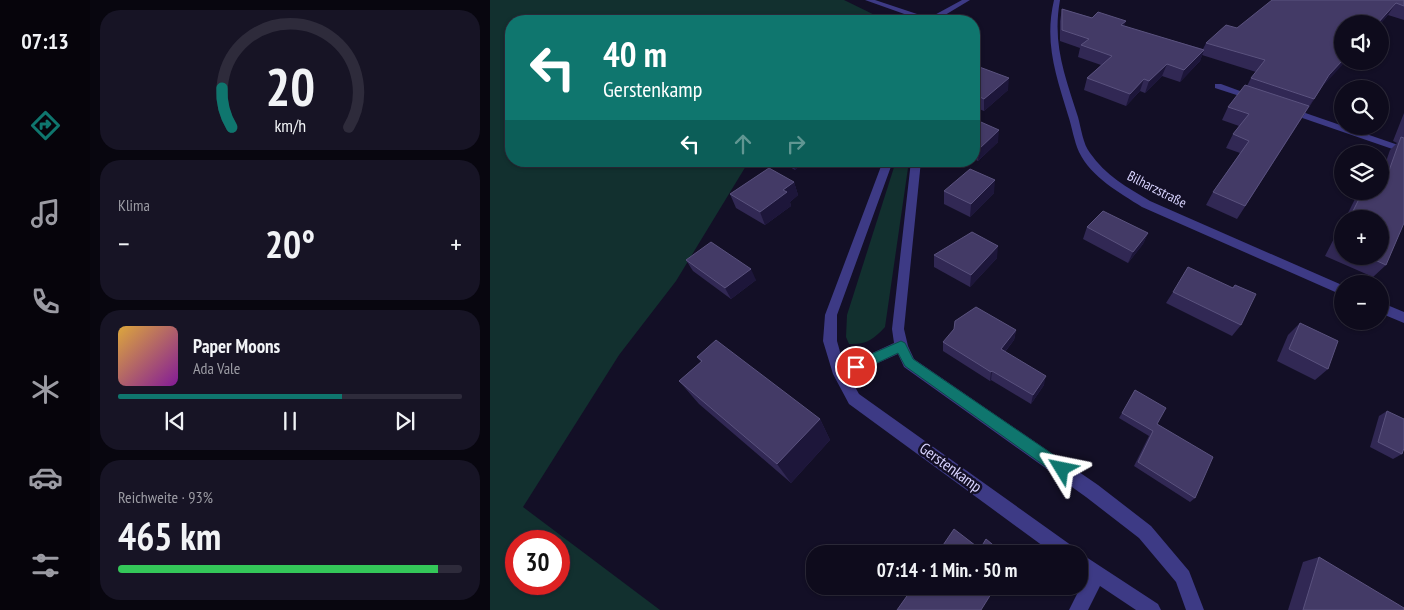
<!DOCTYPE html>
<html lang="de">
<meta charset="utf-8">
<style>
:root{--surface:#0e0b1c;--page:#171425;--text:#f1f3f6;--muted:#9b9ba3;--line:#2e2b3b;--accent:#0f766e}
body{margin:0;font-family:"PT Sans Narrow",sans-serif;background:var(--page);color:var(--text);height:100vh;display:flex;flex-direction:column;font-size:19px;white-space:nowrap}
*{box-sizing:border-box;margin:0}
p{font-size:16px;color:var(--muted)}
.icon{flex:none;width:28px;height:28px;fill:none;stroke:currentColor;stroke-width:2;stroke-linecap:round;stroke-linejoin:round}
.map{position:relative;flex:1;overflow:hidden}
.sheet{display:flex;flex-direction:column;gap:10px;padding:10px;background:#08060f;width:400px}
.sheet>*{flex:none}
.hud{position:absolute;left:15px;top:15px;width:475px;height:152px;border-radius:20px;box-shadow:0 1px 4px #0004,0 0 0 1px var(--line);background:#0f766e;color:#fff;overflow:hidden}
.tools{position:absolute;left:844px;top:15px;display:grid;gap:10px}
.tools a{display:grid;place-items:center;width:55px;height:55px;border-radius:50%;background:var(--surface);box-shadow:0 1px 4px #0004,0 0 0 1px var(--line);font-size:25px}
.speed{position:absolute;left:15px;top:530px;display:flex;gap:10px;font-size:25px;font-weight:700;text-align:center}
.speed>*{display:grid;place-content:center;width:65px;height:65px;border-radius:50%;background:var(--surface);box-shadow:0 1px 4px #0004,0 0 0 1px var(--line);line-height:1}
.speed .limit{border:8px solid #d22;background:#fff;color:#111}
.pin{position:absolute;display:grid;place-items:center;width:42px;height:42px;color:#fff;margin:-21px;border:2px solid #fff;border-radius:50%;box-shadow:0 1px 5px #0007}
.me{position:absolute;width:55px;margin:-28px;rotate:305deg;stroke-linejoin:round;filter:drop-shadow(0 0 4px #0008)}
.turn{display:flex;align-items:center;gap:18px;height:105px;padding:0 15px;font-size:22px}
.turn .icon{width:65px;height:65px;stroke-width:2.5}
.turn b{display:block;font-size:35px;line-height:42px}
.lanes{display:flex;align-items:center;height:48px;padding:0 15px;background:#0003;justify-content:center;gap:25px;direction:ltr}
.lanes .off{opacity:.35}
.big{font-size:38px;font-weight:600;line-height:1.1}
.sheet .card{flex:1;display:flex;flex-direction:column;justify-content:center;gap:8px;min-width:0;padding:0 18px;border-radius:20px;background:var(--page)}
.sheet .dial{align-items:center;gap:0}
.dial svg{height:130px;overflow:visible;fill:none;stroke:var(--line);stroke-width:7;stroke-linecap:round;text-anchor:middle}
.dial text{fill:var(--text);stroke:none}
.song{display:flex;align-items:center;gap:15px}
.cover{width:60px;height:60px;border-radius:8px;background:linear-gradient(135deg,hsl(40 70% 55%),hsl(290 70% 35%))}
.played{height:5px;border-radius:2px;background:linear-gradient(90deg,var(--accent) 65%,var(--line) 65%)}
.keys{display:flex;justify-content:space-around;direction:ltr}
.heat{display:flex;justify-content:space-between;align-items:center;font-size:28px;direction:ltr}
.charge{height:8px;border-radius:4px;background:linear-gradient(90deg,#34c759 93%,var(--line) 0)}
.trip{position:absolute;left:316px;top:545px;width:282px;height:50px;border-radius:20px;background:var(--surface);box-shadow:0 1px 4px #0004,0 0 0 1px var(--line);font-weight:600;line-height:50px;text-align:center}
main{display:flex;flex:1;min-height:0}
.tabs{display:flex;flex-direction:column;width:90px;justify-content:space-around;align-items:center;background:#06040b;color:var(--muted)}
.tabs .icon{width:35px;height:35px}
.tabs .current{color:var(--accent)}
.tabs b{font-size:22px;color:var(--text)}
.map>svg:first-child{display:block}
.green{fill:#12302f;fill-rule:evenodd}
.lines{fill:none;stroke-linecap:round;stroke-linejoin:round}
.minor{fill:#3d3a85;fill-rule:evenodd}
.wall{fill:#312854}
.shaded-wall{fill:#1d163a}
.building{fill:#433a66;stroke:#5a527e}
.route{fill:#0f766e;stroke:#0a4d48}
.labels{text-anchor:middle;stroke-width:5;stroke-linejoin:round;paint-order:stroke}
.street-label{font-size:14px;fill:#d9d4ff;stroke:#130f26}
.near-street-label{font-size:16px;fill:#d9d4ff;stroke:#130f26}
</style>
<main>
<nav class="tabs">
<b>07:13</b>
<svg class="icon current" aria-label="directions" viewBox="0 0 24 24"><path d="M12 3l9 9-9 9-9-9zM9 14v-3h6M13 9l2 2-2 2"/></svg>
<svg class="icon" aria-label="music" viewBox="0 0 24 24"><path d="M9 18V5l10-2v13"/><circle cx="6" cy="18" r="3"/><circle cx="16" cy="16" r="3"/></svg>
<svg class="icon" aria-label="phone" viewBox="0 0 24 24"><path d="M5 4h4l2 5-3 2q2 4 5 5l2-3 5 2v4C11 20 4 13 5 4z"/></svg>
<svg class="icon" aria-label="climate" viewBox="0 0 24 24"><path d="M12 3v18M4 7l16 10M4 17L20 7"/></svg>
<svg class="icon" aria-label="car" viewBox="0 0 24 24"><path d="M5 17H2v-5l4-1 3-4h7l3 4 3 1v5h-3M9 17h6M6 11h13"/><circle cx="7" cy="17" r="2"/><circle cx="17" cy="17" r="2"/></svg>
<svg class="icon" aria-label="filters" viewBox="0 0 24 24"><path d="M4 7h16M4 17h16"/><circle cx="9" cy="7" r="2"/><circle cx="15" cy="17" r="2"/></svg>
</nav>
<section class="sheet">
<div class="card dial"><svg viewBox="0 0 100 80">
<path d="M14 69A42 42 0 1 1 86 69"/>
<path d="M14 69A42 42 0 0 1 8 45" stroke="#0f766e"/>
<text x="50" y="56" font-size="32" font-weight="700">20</text>
<text x="50" y="72" font-size="11">km/h</text>
</svg></div>
<div class="card"><p>Klima</p>
<div class="heat"><a>−</a><b class="big">20°</b><a>+</a></div>
</div>
<div class="card">
<div class="song"><i class="cover"></i><div><b>Paper Moons</b><p>Ada Vale</p></div></div>
<div class="played"></div>
<div class="keys"><svg class="icon" aria-label="previous" viewBox="0 0 24 24"><path d="M18 5L8 12l10 7zM5 5v14"/></svg><svg class="icon" aria-label="pause" viewBox="0 0 24 24"><path d="M8 5v14M16 5v14"/></svg><svg class="icon" aria-label="next" viewBox="0 0 24 24"><path d="M6 5l10 7-10 7zM19 5v14"/></svg></div>
</div>
<div class="card"><p>Reichweite · 93%</p><b class="big">465 km</b><div class="charge"></div></div>
</section>
<div class="map">
<svg width="914" height="610" viewBox="0 0 914 610">
<rect width="100%" height="100%" fill="#130f26"/>
<g class="green">
<path d="M0 0H354L397 21H21V161H259L186 281 129 355 33 507 170 610H0ZM26 541H69V584H26Z"/>
<path d="M406 161H419L395 327C384 339 376 345 359 344L356 337 357 315Z"/>
</g>
<g class="lines">
<g class="minor">
<path d="M375 0H385L439 18 472 0H480L445 21H434Z"/>
<path d="M564 0H570C562 44 575 76 588 117 591 128 593 144 600 153 615 175 638 188 660 201L852 285V295L652 207C630 193 601 177 589 152 584 141 582 127 578 115 566 75 554 43 564 0Z"/>
<path d="M725 84H731L769 98 765 101 725 88Z"/>
<path d="M798 107 914 147V153L795 112V108Z"/>
<path d="M393 161H403L347 315V341L354 366 404 343 402 329 421 161H431L414 329 418 346 424 359 608 485 661 526 699 571 714 610H696L686 582 649 538 596 497 414 367 408 354 359 376 369 394 585 548 587 554H564L359 404 343 374 333 341 335 315Z"/>
<path d="M890 302 914 312V323L890 313Z"/>
<path d="M590 553 668 604 671 610H646L610 586 598 610H579L596 576 590 572Z"/>
</g>
</g>
<g class="wall">
<path d="M914 0V20L898 15 890 24H852L832 87 747 219 716 205 723 192 750 153 736 148 743 134 749 126 732 120 738 107 757 86 761 78 766 72 712 55 710 61 690 82 672 76 655 93 650 91 636 106 594 90 597 78 611 65 588 57 590 48 570 41V21L572 9 713 49 716 43 747 28Z"/>
<path d="M484 66 518 90 494 111 484 107Z"/>
<path d="M914 113V223L896 265 883 277 835 256 852 223V256H890V219H855L869 191H890L891 176 900 150 907 143 903 141Z"/>
<path d="M484 119 508 142 488 161 484 159Z"/>
<path d="M290 161H316L305 170Z"/>
<path d="M304 182 308 195 300 202 301 206 275 225 246 208 240 194Z"/>
<path d="M454 191 504 193 480 217 454 204Z"/>
<path d="M597 227 658 233 653 244 638 263 593 239Z"/>
<path d="M444 255 507 258 480 287 444 267Z"/>
<path d="M196 260 266 280 241 299 203 271Z"/>
<path d="M745 285 751 325 742 336 676 303 683 292 742 288Z"/>
<path d="M810 323 838 369 825 380 787 361 798 335Z"/>
<path d="M526 330 524 340 515 352 554 385 541 404 501 380 500 381 453 351V342Z"/>
<path d="M207 357 330 419 340 440 301 483 209 404 189 381 211 362Z"/>
<path d="M645 390 667 424 705 498 700 502 644 466 659 436 629 418Z"/>
<path d="M897 411 912 454 903 459 880 447 889 416Z"/>
<path d="M829 557 914 610H798L813 562Z"/>
</g>
<g class="shaded-wall">
<path d="M906 3 898 15 890 24H887Z"/>
<path d="M636 21 633 32 631 25Z"/>
<path d="M714 50 710 61 690 82 694 70Z"/>
<path d="M852 61H856L832 87 816 111 839 75Z"/>
<path d="M677 64 672 76 655 93 659 81Z"/>
<path d="M519 78 518 90 494 111V99Z"/>
<path d="M654 79 650 91 636 106 640 94Z"/>
<path d="M509 130 508 142 488 161 489 149Z"/>
<path d="M302 161H316L305 170Z"/>
<path d="M505 180 504 193 480 217 481 204Z"/>
<path d="M304 182 308 195 300 202 301 206 275 225 270 212 293 190Z"/>
<path d="M658 233 653 244 638 263 643 252Z"/>
<path d="M508 246 507 258 480 287 481 275Z"/>
<path d="M261 269 266 280 241 299 235 288Z"/>
<path d="M526 330 524 340 509 359 511 349Z"/>
<path d="M502 371 501 380 500 381 501 372Z"/>
<path d="M556 376 554 385 541 404 543 395Z"/>
<path d="M330 419 340 440 301 483 287 464Z"/>
</g>
<g class="building">
<path d="M782 0H914V6L906 3 887 24H852V61L839 75 824 99 761 78 775 60 716 43 736 25 747 28Z"/>
<path d="M572 9 602 18 608 12 636 21 631 25 714 50 694 70 677 64 659 81 654 79 640 94 597 78 622 56 591 45 599 39 572 30Z"/>
<path d="M484 66V65L519 78 494 99 484 94Z"/>
<path d="M755 85 819 106 755 206 723 192 759 141 743 134 759 114 738 107Z"/>
<path d="M484 119 509 130 489 149 484 147Z"/>
<path d="M911 137 914 138V223L896 265 876 256H890V219H859L873 191H890V176L896 179Z"/>
<path d="M279 168 304 182 293 190 297 192 270 212 240 194Z"/>
<path d="M480 169 505 180 481 204 454 191Z"/>
<path d="M613 211 658 233 643 252 597 227Z"/>
<path d="M852 231V246L846 244Z"/>
<path d="M482 232 508 246 481 275 444 255Z"/>
<path d="M221 242 261 269 235 288 196 260Z"/>
<path d="M698 267 743 288 745 285 766 294 751 325 683 292Z"/>
<path d="M486 307 526 330 511 349 556 376 543 395 502 371 501 372 453 342 464 329 465 321Z"/>
<path d="M810 323 848 341 838 369 799 349Z"/>
<path d="M226 340 330 419 287 464 189 381 212 361 207 357Z"/>
<path d="M645 390 676 408 667 424 723 457 705 498 648 462 663 431 632 413Z"/>
<path d="M897 411 914 419V448L912 454 888 442Z"/>
<path d="M464 529 490 549 496 539 514 554H447Z"/>
<path d="M829 557 914 608V610H813Z"/>
<path d="M424 586H506L491 610H407Z"/>
</g>
<path class="route" d="M411 341 415 343 423 359 577 464 579 469 577 474 572 476 566 474 415 366 408 353 370 371 366 373 361 371 359 367 361 363Z"/>
<g class="labels">
<g class="street-label">
<text transform="translate(667 189) rotate(27)" y="5">Bilharzstraße</text>
</g>
<g class="near-street-label">
<text transform="translate(461 467) rotate(36)" y="6">Gerstenkamp</text>
</g>
</g>
</svg>
<div class="tools">
<a><svg class="icon" aria-label="sound" viewBox="0 0 24 24"><path d="M4 9h4l5-4v14l-5-4H4zM17 9q2 3 0 6"/></svg></a>
<a><svg class="icon" aria-label="search" viewBox="0 0 24 24"><circle cx="10" cy="10" r="6"/><path d="M15 15l6 6"/></svg></a>
<a><svg class="icon" aria-label="layers" viewBox="0 0 24 24"><path d="M12 4l9 5-9 5-9-5zM3 14l9 5 9-5"/></svg></a>
<a>+</a>
<a>−</a>
</div>
<div class="speed"><div class="limit">30</div></div>
<div class="pin" style="left:366px;top:367px;background:#d93025"><svg class="icon" aria-label="arrive" viewBox="0 0 24 24"><path d="M6 21V4h12l-3 4 3 4H6"/></svg></div>
<svg class="me" style="left:572px;top:469px" viewBox="-20 -20 40 40"><path d="M0-17L14 15 0 8-14 15z" fill="#0f766e" stroke="#fff" stroke-width="4"/></svg>
<div class="trip">07:14 · 1 Min. · 50 m</div>
<div class="hud">
<div class="turn"><svg class="icon" aria-label="left" viewBox="0 0 24 24"><path d="M17 20v-9H6M10 6l-5 5 5 5"/></svg><div><b>40 m</b>Gerstenkamp</div></div>
<div class="lanes"><svg class="icon" aria-label="left" viewBox="0 0 24 24"><path d="M17 20v-9H6M10 6l-5 5 5 5"/></svg><svg class="icon off" aria-label="ahead" viewBox="0 0 24 24"><path d="M12 20V5M6 11l6-6 6 6"/></svg><svg class="icon off" aria-label="right" viewBox="0 0 24 24"><path d="M7 20v-9h11M14 6l5 5-5 5"/></svg></div>
</div>
</div>
</main>
